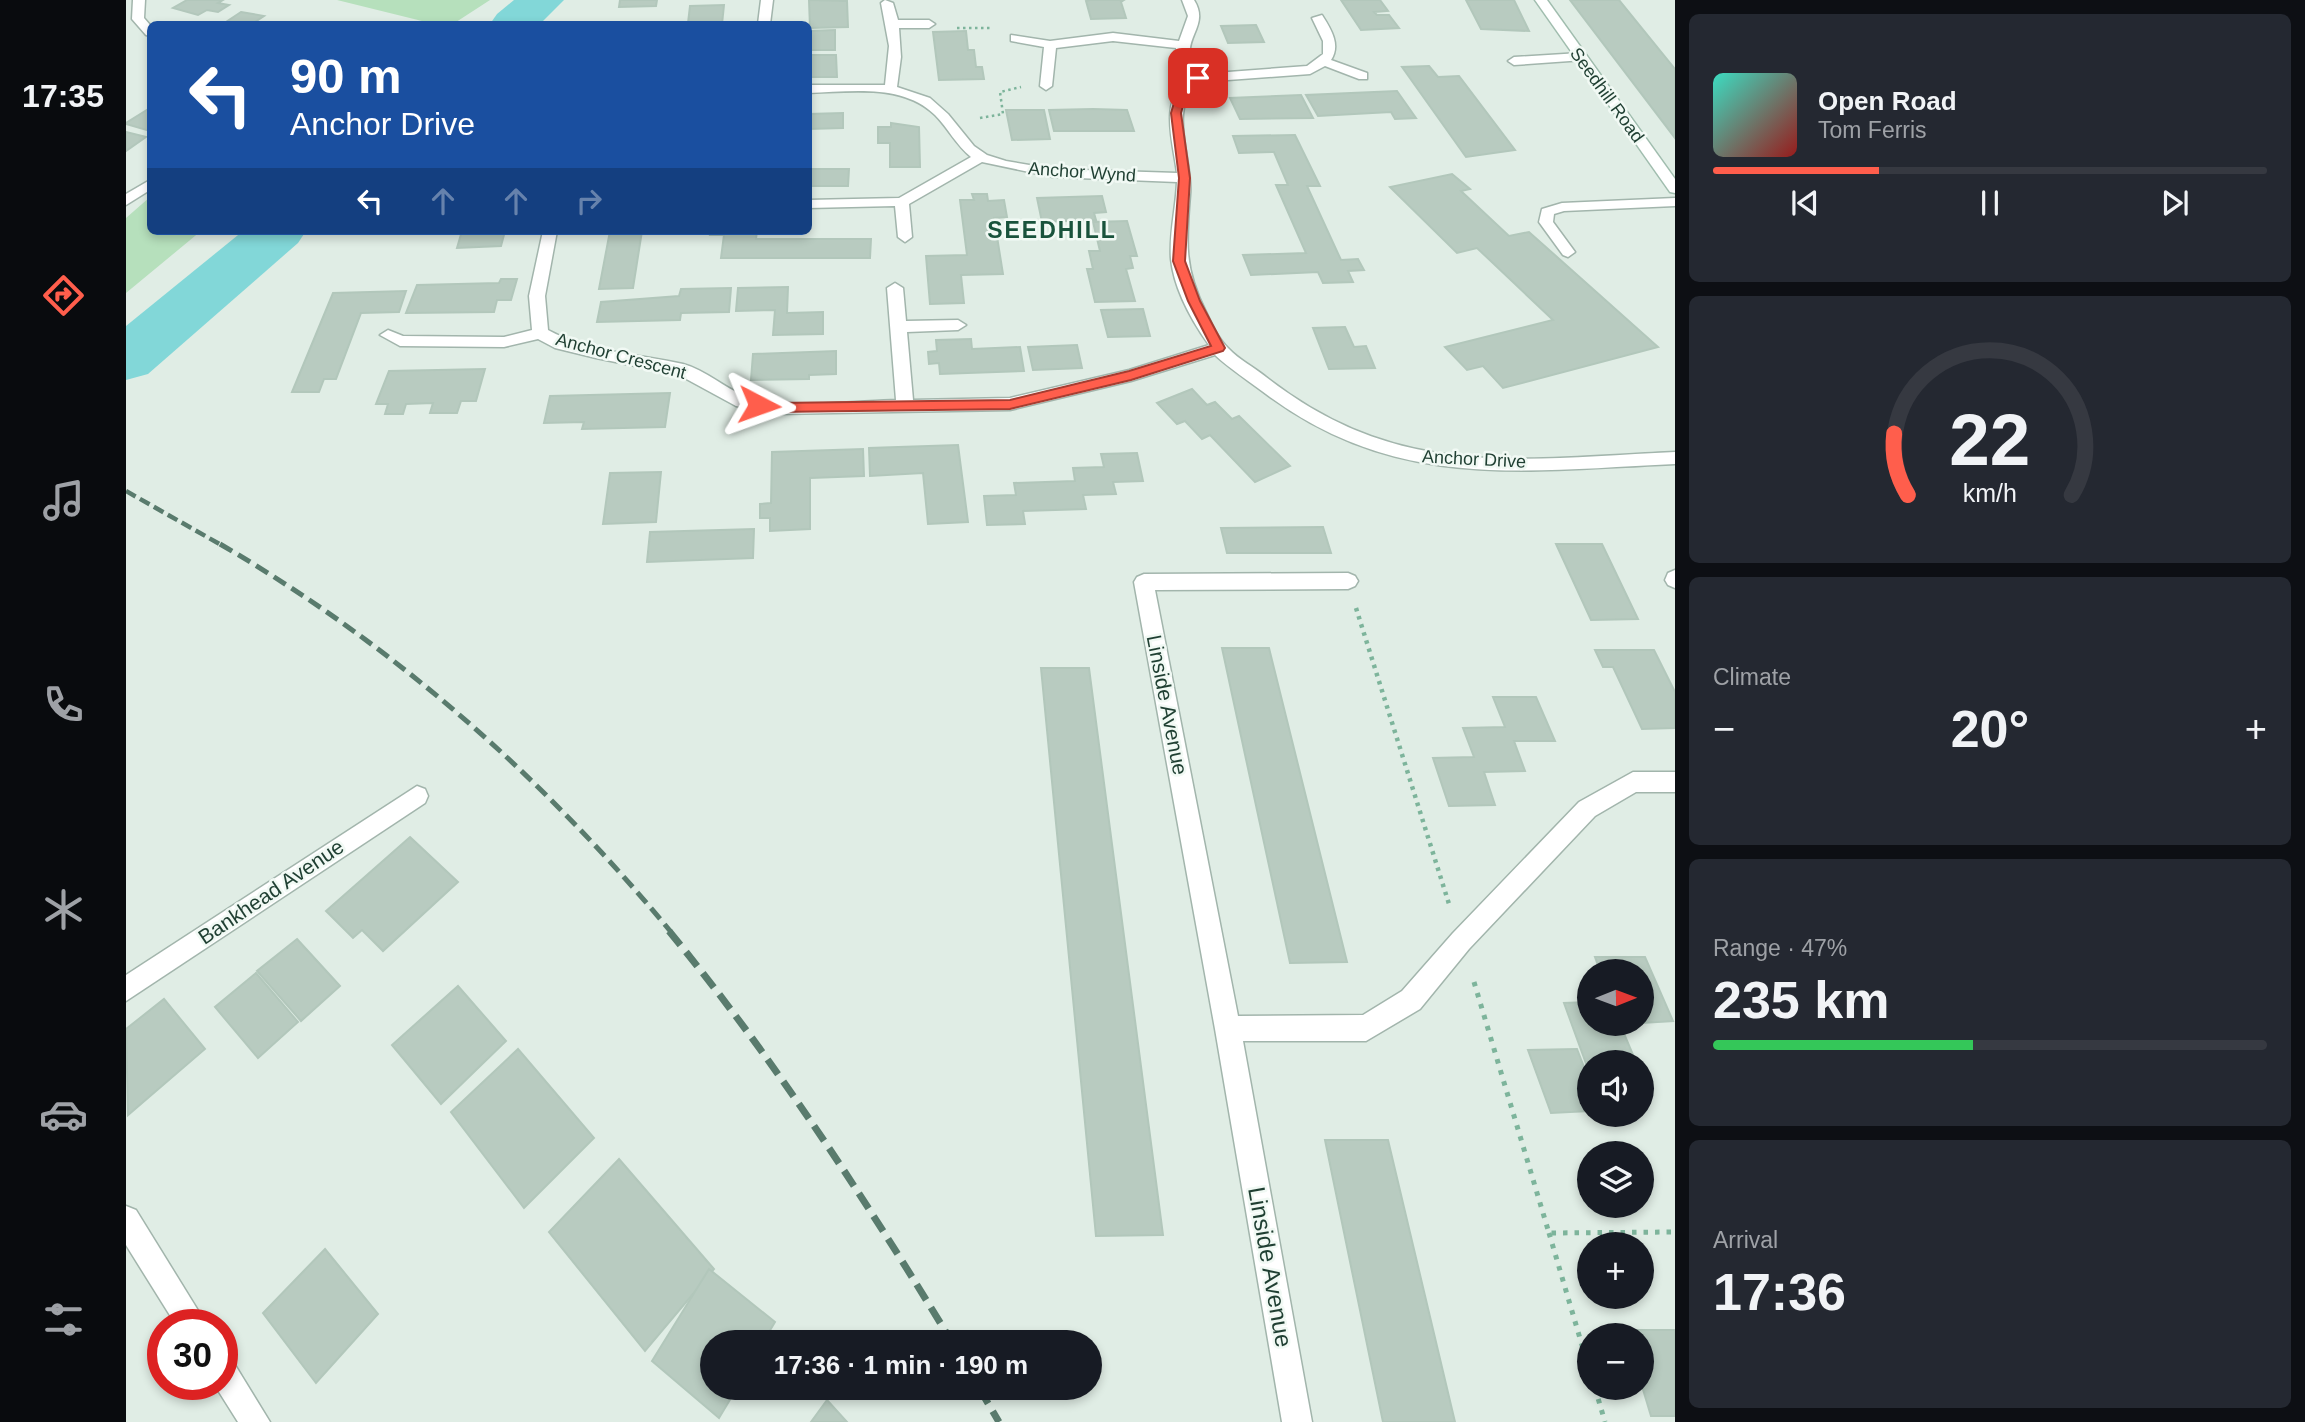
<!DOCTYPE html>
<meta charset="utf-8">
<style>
:root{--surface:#171b24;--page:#242831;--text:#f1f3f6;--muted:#9ea1a6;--line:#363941;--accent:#ff5e4c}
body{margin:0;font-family:Arial,sans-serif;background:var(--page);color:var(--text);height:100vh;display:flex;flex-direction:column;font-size:26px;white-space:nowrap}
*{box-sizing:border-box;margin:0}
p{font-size:23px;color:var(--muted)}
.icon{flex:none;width:38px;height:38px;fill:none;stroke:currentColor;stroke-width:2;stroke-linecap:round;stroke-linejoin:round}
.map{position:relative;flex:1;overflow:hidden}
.side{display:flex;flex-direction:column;gap:14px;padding:14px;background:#0d0f14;width:630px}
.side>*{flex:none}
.banner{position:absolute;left:21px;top:21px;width:665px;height:214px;border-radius:10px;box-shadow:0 4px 10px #0003;background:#1a4fa0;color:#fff;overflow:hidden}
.needle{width:46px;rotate:89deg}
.fabs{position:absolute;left:1451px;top:959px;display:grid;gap:14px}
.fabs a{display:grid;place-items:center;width:77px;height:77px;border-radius:50%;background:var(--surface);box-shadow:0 4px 10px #0003;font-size:35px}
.speed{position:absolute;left:21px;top:1309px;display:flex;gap:14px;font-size:35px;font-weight:700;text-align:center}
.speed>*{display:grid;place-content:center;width:91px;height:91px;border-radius:50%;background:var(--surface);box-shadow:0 4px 10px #0003;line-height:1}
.speed .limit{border:10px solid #d22;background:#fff;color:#111}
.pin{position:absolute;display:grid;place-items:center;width:60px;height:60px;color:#fff;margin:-30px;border-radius:14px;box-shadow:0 4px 10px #0006}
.me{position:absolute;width:77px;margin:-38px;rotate:94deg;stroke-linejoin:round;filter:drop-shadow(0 0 5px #0008)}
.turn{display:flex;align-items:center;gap:24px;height:147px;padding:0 28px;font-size:32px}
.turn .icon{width:91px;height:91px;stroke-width:2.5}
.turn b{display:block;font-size:49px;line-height:60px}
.lanes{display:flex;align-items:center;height:66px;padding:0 28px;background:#0003;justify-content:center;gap:35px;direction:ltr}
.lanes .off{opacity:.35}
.big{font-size:52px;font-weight:700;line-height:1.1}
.side .tile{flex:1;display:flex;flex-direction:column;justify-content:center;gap:10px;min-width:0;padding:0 24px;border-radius:10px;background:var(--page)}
.side .dial{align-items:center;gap:0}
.dial svg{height:182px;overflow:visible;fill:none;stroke:var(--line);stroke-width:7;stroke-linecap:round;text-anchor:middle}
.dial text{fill:var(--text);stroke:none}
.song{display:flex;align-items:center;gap:21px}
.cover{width:84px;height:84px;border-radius:10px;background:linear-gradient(135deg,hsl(170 70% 55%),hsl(0 70% 35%))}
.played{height:7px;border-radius:4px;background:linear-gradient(90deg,var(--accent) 30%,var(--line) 30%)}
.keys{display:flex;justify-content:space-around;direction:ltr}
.heat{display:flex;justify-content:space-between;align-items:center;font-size:38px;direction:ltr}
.charge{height:10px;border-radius:5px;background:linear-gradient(90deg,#34c759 47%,var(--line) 0)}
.trip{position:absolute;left:574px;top:1330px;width:402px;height:70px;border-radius:35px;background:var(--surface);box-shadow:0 4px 10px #0003;font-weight:700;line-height:70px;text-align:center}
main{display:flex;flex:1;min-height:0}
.tabs{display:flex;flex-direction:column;width:126px;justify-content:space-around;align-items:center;background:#090b0e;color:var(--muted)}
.tabs .icon{width:49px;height:49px}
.tabs .selected{color:var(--accent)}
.tabs b{font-size:32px;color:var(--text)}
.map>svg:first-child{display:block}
.green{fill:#b6e0bc}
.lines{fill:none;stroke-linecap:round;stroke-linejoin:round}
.river{fill:#82d7d8;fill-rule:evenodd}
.building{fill:#b8cbc0;stroke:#b2c7bb;stroke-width:2}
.lane-casing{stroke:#a2b5ac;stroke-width:3}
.street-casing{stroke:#a2b5ac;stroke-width:3}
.secondary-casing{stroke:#a0bdae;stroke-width:3}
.path-far2{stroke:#7db49b;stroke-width:2.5;stroke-dasharray:2.5 3.5;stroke-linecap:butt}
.path-far1{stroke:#7db49b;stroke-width:4.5;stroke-dasharray:3.5 5;stroke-linecap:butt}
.path{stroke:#7db49b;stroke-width:5;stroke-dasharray:4.5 7;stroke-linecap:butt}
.lane{fill:#fff;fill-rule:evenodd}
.street{fill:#fff;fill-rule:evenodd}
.secondary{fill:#fff;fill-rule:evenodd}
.rail-far2{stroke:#597b6d;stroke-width:4.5;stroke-dasharray:11 5;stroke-linecap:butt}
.rail-far1{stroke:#597b6d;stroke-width:5;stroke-dasharray:14 7;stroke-linecap:butt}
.rail{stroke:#597b6d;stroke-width:7;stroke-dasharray:18 9;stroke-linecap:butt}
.route{fill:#ff5e4c;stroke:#a63d31;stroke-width:2}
.labels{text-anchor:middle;stroke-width:5;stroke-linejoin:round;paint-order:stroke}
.far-street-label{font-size:18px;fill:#1f3f32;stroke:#f1f9f4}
.street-label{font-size:21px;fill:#1f3f32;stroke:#f1f9f4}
.far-district-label{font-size:23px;font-weight:bold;letter-spacing:2px;fill:#19533c;stroke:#f1f9f4}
.near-street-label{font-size:24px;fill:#1f3f32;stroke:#f1f9f4}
</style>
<main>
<nav class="tabs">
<b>17:35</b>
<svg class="icon selected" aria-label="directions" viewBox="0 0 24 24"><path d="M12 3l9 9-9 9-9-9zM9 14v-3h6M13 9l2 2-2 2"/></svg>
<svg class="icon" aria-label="music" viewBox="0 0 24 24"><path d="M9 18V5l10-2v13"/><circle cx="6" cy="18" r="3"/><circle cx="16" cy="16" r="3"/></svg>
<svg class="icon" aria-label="phone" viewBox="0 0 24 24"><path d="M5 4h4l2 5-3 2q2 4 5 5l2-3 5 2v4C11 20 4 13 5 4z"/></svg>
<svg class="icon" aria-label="climate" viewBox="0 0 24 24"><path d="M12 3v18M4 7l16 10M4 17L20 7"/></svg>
<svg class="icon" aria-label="car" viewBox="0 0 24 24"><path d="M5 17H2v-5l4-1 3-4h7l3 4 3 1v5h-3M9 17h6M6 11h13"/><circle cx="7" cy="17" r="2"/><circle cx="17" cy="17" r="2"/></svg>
<svg class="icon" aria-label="filters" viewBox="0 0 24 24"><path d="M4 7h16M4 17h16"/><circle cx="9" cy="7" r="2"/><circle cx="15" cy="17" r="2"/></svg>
</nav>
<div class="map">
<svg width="1549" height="1422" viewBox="0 0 1549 1422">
<rect width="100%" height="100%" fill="#e0ede5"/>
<g class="green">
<path d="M211 0H364L327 24H293L296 21Z"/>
<path d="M24 197V231H75L0 293V218Z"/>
</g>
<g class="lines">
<g class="river">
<path d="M388 0H438L414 24H364L371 14Z"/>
<path d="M117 231H180L172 243 22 374 0 380V326Z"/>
</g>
</g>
<g class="building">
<path d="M61 0H97L92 3 103 5 92 12 81 10 72 15 47 8Z"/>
<path d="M494 0H531L530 6 493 7Z"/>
<path d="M683 0 721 1 722 27 684 28Z"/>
<path d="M964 0H998L995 2 1000 18 965 19 960 1Z"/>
<path d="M1215 0H1254L1262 11 1248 12 1251 15H1263L1273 28 1235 30Z"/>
<path d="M1340 0H1388L1403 31 1355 29Z"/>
<path d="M1444 0H1493L1549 69V138Z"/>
<path d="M598 5 596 24H554L562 23 564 6Z"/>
<path d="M115 12 138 16 126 24H97Z"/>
<path d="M1130 25 1138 42 1102 43 1095 26Z"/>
<path d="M709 30V50H682V31Z"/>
<path d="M840 31 842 50H848L850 67H856L858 79 813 80 807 32Z"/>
<path d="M682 55H710L711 77H682Z"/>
<path d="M1303 66 1312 77 1333 76 1389 150 1340 157 1276 67Z"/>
<path d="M1271 91 1290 118 1269 119 1265 112 1192 116 1180 95Z"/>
<path d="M1175 95 1187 118 1114 119 1104 98Z"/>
<path d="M24 108V131L0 124V123Z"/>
<path d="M967 109 1001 110 1008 131H928L923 110Z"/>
<path d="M880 110H918L924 139 886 140Z"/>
<path d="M717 113V128L682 129V114Z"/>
<path d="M765 123 793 127 794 167H764V143H752V127H765Z"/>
<path d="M0 132 20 137 0 151Z"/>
<path d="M1169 135 1194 186H1181L1215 260 1232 259 1238 270 1222 271 1227 282 1197 283 1192 272 1125 275 1117 255 1180 253 1150 185H1162L1148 152 1113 153 1107 136Z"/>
<path d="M682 169H723L722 186H682Z"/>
<path d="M1326 174 1344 189 1335 191 1383 236 1403 232 1532 347 1377 388 1357 366 1341 370 1319 347 1427 320 1351 248 1331 253 1264 187Z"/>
<path d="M846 194H861L862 201 878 200 881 217 868 218 877 274 835 275 838 303 804 304 800 256 841 255 834 200H848Z"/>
<path d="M976 196 980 212 968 213 970 220 916 222 911 198Z"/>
<path d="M1001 221 1011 256H1004L1007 268 1000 269 1009 301 969 302 961 269H967L963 251H974L967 222Z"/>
<path d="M336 231H379L375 246 331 248Z"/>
<path d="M484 231H516L507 288 473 289Z"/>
<path d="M585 231H631L630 239H745L744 258H595L598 235H584Z"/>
<path d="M375 279H391L385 300H371L368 312 280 313 291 285 373 283Z"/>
<path d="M662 287 661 313 697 312V334L647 335 649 310 610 311 612 288Z"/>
<path d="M605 288 603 312 555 313 554 320 471 322 475 302 553 296 555 289Z"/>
<path d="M280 291 273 312 235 313 210 379H198L193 392H166L207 293Z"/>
<path d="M1017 309 1024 336 982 337 975 310Z"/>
<path d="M1219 327 1228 347 1240 346 1249 368 1203 369 1187 328Z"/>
<path d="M845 339 846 349 894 347 898 371 814 374 813 363 803 364 802 352 811 351 810 340Z"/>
<path d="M951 345 956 368 907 370 902 347Z"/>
<path d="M710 351V374L683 375V379L625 380 627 354Z"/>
<path d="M359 369 350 401H335L331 413H304L307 403 280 404 277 414H259L262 404H250L263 371Z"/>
<path d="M1066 389 1081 405 1089 402 1106 419 1113 416 1164 466 1129 482 1084 435 1076 439 1059 421 1051 424 1031 403Z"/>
<path d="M544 393 539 427 456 429 458 422 418 423 424 396Z"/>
<path d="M832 445 842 522 802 524 797 473 744 476 743 448Z"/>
<path d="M737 449 738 476 684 478V529L644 531V518H634V504L645 503 646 452Z"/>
<path d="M1011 453 1017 481 987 482 990 494 957 495 960 509 897 511 899 524 861 525 858 496 890 495 888 483 949 481 947 468 978 467 975 454Z"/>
<path d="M535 472 530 522 477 524 484 473Z"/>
<path d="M1197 527 1205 553H1101L1095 528Z"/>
<path d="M628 529 627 558 521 562 524 532Z"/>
<path d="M1430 544H1476L1512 619 1465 620Z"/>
<path d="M1096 648H1143L1221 962 1164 963Z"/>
<path d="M1469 650H1528L1549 692V728L1516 729 1487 667H1477Z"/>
<path d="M915 668H963L1037 1235 970 1236Z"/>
<path d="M1367 697H1410L1429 741H1388L1399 771 1358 772 1369 805 1323 806 1307 758 1348 757 1337 728 1379 727Z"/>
<path d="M284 837 332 882 257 951 236 930 227 938 200 911Z"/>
<path d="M171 939 214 986 175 1021 131 971Z"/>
<path d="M1469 957H1519L1547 1021 1516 1023V971H1474Z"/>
<path d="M130 973 172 1022 132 1058 89 1007Z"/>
<path d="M332 986 380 1041 315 1104 266 1045Z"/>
<path d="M38 999 79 1049 2 1115 0 1029Z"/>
<path d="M1463 1002V1024H1494L1510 1062H1463L1462 1069 1438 1003Z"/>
<path d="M392 1049 468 1138 398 1208 325 1112Z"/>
<path d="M1451 1049 1463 1080V1111L1425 1113 1402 1050Z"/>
<path d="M1199 1140H1262L1329 1422H1257Z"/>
<path d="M493 1159 588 1269 519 1351 423 1232Z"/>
<path d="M199 1249 252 1314 190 1383 137 1313Z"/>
<path d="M583 1269 649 1322 637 1342H586V1388H611L593 1418 526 1361Z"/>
<path d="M1497 1330H1549V1416H1525L1516 1386V1335H1499Z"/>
<path d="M701 1400 721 1422H685Z"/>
</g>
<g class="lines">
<defs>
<g id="lane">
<path d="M1454 53 1458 54V60L1388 65 1382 61 1388 57Z"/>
<path d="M1549 198V206L1438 211 1428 214 1427 222 1449 252 1442 257 1437 255 1413 222 1416 209 1436 203Z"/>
</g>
<g id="street">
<path d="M7 0H19L18 18 24 25V36L20 35 6 19Z"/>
<path d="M635 0H647L644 24H632Z"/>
<path d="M759 0 767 3 772 20H803L809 24 803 28H773L775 57 771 87 804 98 822 114 848 146 861 155 880 161 927 169 1051 173C1047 141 1032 99 1064 77L1052 62 1050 48 987 41 930 48 926 86 920 90 914 86 918 47 885 41V35L924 41 987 33 1053 41 1062 16 1056 0H1068C1087 30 1045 42 1075 74L1181 66 1197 54V41L1186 18 1196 15C1205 29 1215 45 1205 60L1241 73V79H1233L1199 66 1184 74 1075 82C1039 106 1068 160 1064 195 1060 242 1058 269 1080 312 1086 325 1092 338 1102 348 1113 360 1128 367 1140 377 1273 481 1392 459 1549 452V464C1397 471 1270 491 1140 394 1123 381 1104 369 1089 355L1005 381 884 410 650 414 610 406 553 375 470 358 429 348 412 339 378 347 274 346 254 335 262 330 277 336 378 337 406 330 403 296 417 231H431L419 296 422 330C463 352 512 354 557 364 580 370 598 388 619 396 655 410 730 401 770 400L761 288 769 283 777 288 780 321 832 320 840 325 832 330 781 332 787 400 884 398 1003 370 1083 345C1066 321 1048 289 1045 259 1043 233 1050 208 1051 182L927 177 856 162 783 204 786 237 779 242 772 237 769 206 682 208V200L773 198 845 157C830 145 822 128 809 115 776 83 724 92 682 93V85H759L763 46 755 3Z"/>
<path d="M24 180V190L0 205V194Z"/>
<path d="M1549 570V588L1542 585 1539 580 1542 573Z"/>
<path d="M1222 573 1229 576 1232 581 1229 586 1222 589 1029 590 1112 1016 1237 1015 1276 991 1327 933 1453 802 1507 772H1549V792H1510L1469 816 1343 949 1294 1009 1240 1041H1117L1186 1422H1156L1089 1029 1008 582 1011 577 1018 574Z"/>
<path d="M291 786 299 789 302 796 299 803 0 1001V975Z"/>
<path d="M0 1206 10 1210 81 1325H50L0 1245Z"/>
<path d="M96 1355 106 1360 144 1422H112L88 1384H96Z"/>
</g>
<path id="secondary" d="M1409 0H1421L1549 179V193L1544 192Z"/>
</defs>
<use href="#lane" class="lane-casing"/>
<use href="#street" class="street-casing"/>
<use href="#secondary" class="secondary-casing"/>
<g class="path-far2">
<path d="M831 28H865"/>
<path d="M854 118 877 114 874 92 895 87"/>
</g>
<path class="path-far1" d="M1230 608 1323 904"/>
<g class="path">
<path d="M1348 982 1423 1233 1549 1232"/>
<path d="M1423 1233 1463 1369"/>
<path d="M1469 1388 1479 1422"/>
</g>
<use href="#lane" class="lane"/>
<use href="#street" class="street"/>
<use href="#secondary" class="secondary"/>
<path class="rail-far2" d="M0 491 97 546"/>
<path class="rail-far1" d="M94 544C268 645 417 777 545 932"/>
<g class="rail">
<path d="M543 931C649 1060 739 1199 826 1342"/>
<path d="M853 1388 873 1422"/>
</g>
</g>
<path class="route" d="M1072 75 1077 78 1061 92 1055 113 1064 178 1059 261 1074 301 1099 348 1097 351 1005 380 884 409 650 412 628 408V402L650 403 884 400 1003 371 1085 346 1062 301 1047 261 1053 178 1045 113 1052 89 1061 79Z"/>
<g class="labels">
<g class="far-street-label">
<text transform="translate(1481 95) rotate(54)" y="6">Seedhill Road</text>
<text transform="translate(956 172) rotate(4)" y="6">Anchor Wynd</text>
<text transform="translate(495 356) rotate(15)" y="6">Anchor Crescent</text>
<text transform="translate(1348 459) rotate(3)" y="6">Anchor Drive</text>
</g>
<g class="street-label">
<text transform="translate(1041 705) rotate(79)" y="7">Linside Avenue</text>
<text transform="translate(145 892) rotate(-34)" y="7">Bankhead Avenue</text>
</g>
<g class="far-district-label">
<text x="926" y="238">SEEDHILL</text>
</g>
<g class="near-street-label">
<text transform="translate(1144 1267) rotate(80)" y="8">Linside Avenue</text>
</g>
</g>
</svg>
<div class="fabs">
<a><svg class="needle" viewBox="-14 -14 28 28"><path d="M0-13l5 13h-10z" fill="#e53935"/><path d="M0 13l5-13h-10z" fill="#9ea1a6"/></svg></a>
<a><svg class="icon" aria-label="sound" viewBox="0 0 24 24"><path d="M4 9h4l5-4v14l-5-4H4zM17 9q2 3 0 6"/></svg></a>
<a><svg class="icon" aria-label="layers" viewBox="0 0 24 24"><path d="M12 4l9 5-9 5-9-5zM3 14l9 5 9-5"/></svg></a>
<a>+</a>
<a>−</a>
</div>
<div class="speed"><div class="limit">30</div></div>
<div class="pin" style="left:1072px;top:78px;background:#d93025"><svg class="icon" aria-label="arrive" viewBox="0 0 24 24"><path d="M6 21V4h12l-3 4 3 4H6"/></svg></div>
<svg class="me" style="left:633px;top:405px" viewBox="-20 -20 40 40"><path d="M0-17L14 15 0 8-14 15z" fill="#ff5e4c" stroke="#fff" stroke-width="4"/></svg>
<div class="trip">17:36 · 1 min · 190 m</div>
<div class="banner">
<div class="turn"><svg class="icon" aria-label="left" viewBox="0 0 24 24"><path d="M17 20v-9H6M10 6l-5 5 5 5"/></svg><div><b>90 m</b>Anchor Drive</div></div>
<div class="lanes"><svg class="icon" aria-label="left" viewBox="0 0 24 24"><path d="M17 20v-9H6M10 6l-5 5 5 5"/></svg><svg class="icon off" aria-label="ahead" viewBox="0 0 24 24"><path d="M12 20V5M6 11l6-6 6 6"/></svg><svg class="icon off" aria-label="ahead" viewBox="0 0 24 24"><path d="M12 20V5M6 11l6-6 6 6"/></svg><svg class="icon off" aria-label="right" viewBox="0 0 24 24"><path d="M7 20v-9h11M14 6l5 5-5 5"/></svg></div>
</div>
</div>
<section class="side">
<div class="tile">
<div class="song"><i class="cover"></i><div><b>Open Road</b><p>Tom Ferris</p></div></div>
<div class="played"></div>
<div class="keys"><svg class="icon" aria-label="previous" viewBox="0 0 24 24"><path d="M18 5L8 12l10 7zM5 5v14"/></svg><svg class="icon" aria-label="pause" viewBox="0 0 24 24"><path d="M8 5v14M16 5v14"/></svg><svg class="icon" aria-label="next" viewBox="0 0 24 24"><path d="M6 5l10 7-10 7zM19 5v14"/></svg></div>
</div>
<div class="tile dial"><svg viewBox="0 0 100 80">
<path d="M14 69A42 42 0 1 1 86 69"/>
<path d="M14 69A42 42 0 0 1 8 42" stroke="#ff5e4c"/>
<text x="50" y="56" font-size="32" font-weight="700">22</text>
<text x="50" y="72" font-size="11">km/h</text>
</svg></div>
<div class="tile"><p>Climate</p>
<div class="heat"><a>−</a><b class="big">20°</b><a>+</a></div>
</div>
<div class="tile"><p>Range · 47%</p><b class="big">235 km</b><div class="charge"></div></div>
<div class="tile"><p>Arrival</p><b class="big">17:36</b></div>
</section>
</main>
